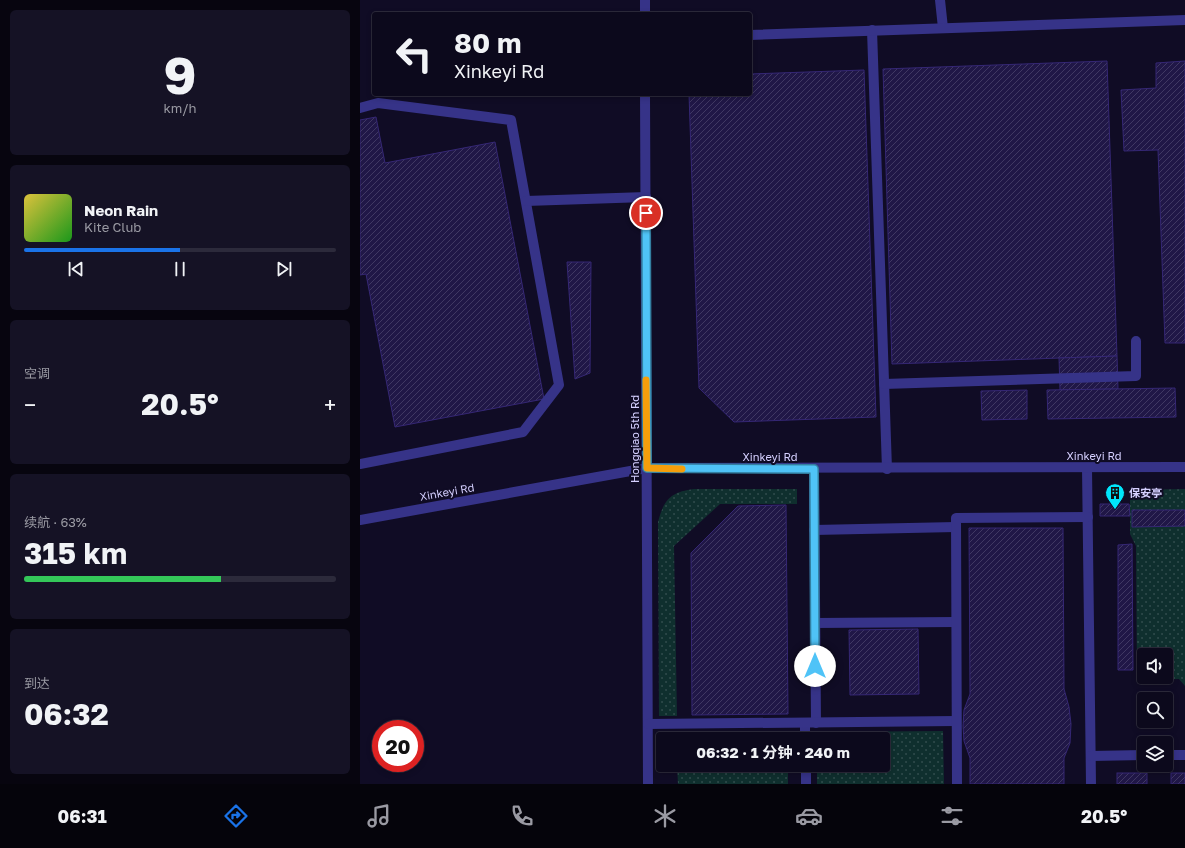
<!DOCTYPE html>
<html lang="zh">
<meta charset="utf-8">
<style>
:root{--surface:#0c091c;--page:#151225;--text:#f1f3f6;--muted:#9a9aa3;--line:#2c2a3b;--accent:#1a73e8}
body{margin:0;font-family:"Golos Text","Noto Sans SC",sans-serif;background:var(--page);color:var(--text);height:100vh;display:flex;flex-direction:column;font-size:15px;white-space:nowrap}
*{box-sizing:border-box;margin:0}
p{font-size:13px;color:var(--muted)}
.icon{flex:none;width:22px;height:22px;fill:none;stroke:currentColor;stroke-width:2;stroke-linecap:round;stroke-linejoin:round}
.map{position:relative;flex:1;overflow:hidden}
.details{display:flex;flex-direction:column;gap:10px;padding:10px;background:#07050f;width:360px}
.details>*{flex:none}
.top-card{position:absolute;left:12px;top:12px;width:380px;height:84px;border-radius:4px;box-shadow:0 2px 6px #0003,0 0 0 1px var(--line);background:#0c091c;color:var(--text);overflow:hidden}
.controls{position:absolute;left:777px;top:648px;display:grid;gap:8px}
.controls a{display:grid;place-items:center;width:36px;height:36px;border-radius:4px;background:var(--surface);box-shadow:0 2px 6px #0003,0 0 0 1px var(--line);font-size:20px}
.speed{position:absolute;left:12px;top:720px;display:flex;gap:8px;font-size:20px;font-weight:700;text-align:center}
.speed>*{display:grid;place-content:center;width:52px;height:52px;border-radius:50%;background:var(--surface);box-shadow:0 2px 6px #0003,0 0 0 1px var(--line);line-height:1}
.speed .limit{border:6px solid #d22;background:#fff;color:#111}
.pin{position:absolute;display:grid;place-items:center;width:34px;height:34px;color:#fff;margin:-17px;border:2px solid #fff;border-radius:50%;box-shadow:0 1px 4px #0007}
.me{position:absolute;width:44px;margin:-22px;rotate:0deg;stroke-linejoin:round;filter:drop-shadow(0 0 3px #0008)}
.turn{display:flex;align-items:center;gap:14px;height:84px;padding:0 16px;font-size:18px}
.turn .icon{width:52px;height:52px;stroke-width:2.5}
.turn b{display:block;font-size:28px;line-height:34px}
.big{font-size:30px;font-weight:700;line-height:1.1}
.details .card{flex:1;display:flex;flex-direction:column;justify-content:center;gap:6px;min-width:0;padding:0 14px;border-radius:6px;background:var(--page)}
.details .dial{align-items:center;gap:0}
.dial b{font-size:52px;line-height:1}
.song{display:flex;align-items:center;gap:12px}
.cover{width:48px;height:48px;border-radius:6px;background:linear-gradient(135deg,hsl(50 70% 55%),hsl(120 70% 35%))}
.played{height:4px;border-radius:2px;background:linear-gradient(90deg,var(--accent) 50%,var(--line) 50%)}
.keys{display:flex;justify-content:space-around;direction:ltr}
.heat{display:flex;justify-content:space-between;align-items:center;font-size:22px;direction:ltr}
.charge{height:6px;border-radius:3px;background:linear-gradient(90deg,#34c759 63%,var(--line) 0)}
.trip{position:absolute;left:296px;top:732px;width:234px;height:40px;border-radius:4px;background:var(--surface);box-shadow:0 2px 6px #0003,0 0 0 1px var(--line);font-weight:700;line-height:40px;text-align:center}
.dock{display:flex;height:64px;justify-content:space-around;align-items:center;background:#05040b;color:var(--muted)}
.dock .icon{width:28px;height:28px}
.dock .selected{color:var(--accent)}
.dock b{font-size:18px;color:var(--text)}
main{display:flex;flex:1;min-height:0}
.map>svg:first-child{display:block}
.grass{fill:url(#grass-dots);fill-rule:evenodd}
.building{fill:url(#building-hatch);stroke:#352775}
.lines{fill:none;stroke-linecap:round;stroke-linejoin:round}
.minor{stroke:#363388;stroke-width:10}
.route-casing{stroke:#337fa1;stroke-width:10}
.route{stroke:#4fc3f7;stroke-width:7}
.slow{stroke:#f59e0b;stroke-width:7}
.labels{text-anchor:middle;stroke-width:4;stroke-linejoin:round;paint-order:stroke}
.street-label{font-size:11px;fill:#d5d0ff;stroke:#100c25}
.poi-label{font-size:11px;font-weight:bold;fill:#d5d0ff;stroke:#100c25;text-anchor:start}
</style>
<main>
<section class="details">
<div class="card dial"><b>9</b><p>km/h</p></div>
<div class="card">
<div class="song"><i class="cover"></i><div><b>Neon Rain</b><p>Kite Club</p></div></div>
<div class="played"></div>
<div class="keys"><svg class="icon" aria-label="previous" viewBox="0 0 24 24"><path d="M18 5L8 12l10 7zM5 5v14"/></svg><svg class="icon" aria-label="pause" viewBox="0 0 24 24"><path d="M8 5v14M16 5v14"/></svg><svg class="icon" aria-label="next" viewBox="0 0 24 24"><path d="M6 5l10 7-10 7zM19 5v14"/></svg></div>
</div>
<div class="card"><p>空调</p>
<div class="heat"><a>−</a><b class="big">20.5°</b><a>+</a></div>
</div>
<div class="card"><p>续航 · 63%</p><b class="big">315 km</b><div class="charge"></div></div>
<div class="card"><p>到达</p><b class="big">06:32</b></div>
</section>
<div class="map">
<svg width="825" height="784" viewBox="0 0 825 784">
<defs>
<pattern id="grass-dots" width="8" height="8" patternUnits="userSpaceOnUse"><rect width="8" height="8" fill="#0f2f2e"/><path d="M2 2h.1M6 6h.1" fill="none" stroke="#314c4d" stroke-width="1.8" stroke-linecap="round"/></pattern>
<pattern id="building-hatch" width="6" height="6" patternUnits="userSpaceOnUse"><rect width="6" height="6" fill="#201747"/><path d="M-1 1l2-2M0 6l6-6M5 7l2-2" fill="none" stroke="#403863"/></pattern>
</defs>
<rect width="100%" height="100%" fill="#100c25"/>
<g class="grass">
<path d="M334 489H437V504H360L314 546 317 716H299L298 522C304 499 311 492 334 489Z"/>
<path d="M825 489V686L819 679 777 680 776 546 770 534V490ZM784 655H806V677H784Z"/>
<path d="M583 731 584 784H457V765H523V739H457L458 732Z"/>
<path d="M428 732V739H317V733Z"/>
<path d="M317 765H428V784H318Z"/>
</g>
<g class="building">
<path d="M747 61 757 356 532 364 523 69Z"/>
<path d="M825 61V343H805L798 150 764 151 761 90 796 88V63Z"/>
<path d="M504 70 516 417 374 422 339 388 329 94H390V74Z"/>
<path d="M16 117 25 163 135 142 184 399 35 427 6 274 0 275V120Z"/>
<path d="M207 262H231L230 373 215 379Z"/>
<path d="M757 356 758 389 700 390 699 358Z"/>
<path d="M815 388 816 417 688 419 687 390Z"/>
<path d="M667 390V419L622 420 621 391Z"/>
<path d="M740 504H769L770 516H740Z"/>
<path d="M426 505 428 714 332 715 331 553 378 506Z"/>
<path d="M772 510H825V526L772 527Z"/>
<path d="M609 528H703L704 689 709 707 711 724 710 743 704 758V784H610V758L604 741 603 726 604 710 610 694Z"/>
<path d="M772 544 773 670H758V545Z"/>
<path d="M558 629 559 694 490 695 489 630Z"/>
<rect x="757" y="773" width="30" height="11"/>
<rect x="811" y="773" width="14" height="11"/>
</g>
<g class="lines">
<g class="minor">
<path d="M285 0V14"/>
<path d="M580 0 583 28"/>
<path d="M512 30 527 469"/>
<path d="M390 35 825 20"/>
<path d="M285 94 288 784"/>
<path d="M0 108 18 103 151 120 199 385 163 432 0 464"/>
<path d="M166 201 286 197"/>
<path d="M524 384 776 376V341"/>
<path d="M727 468 731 784"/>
<path d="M454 469 456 723"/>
<path d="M0 520 287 468 825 467"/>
<path d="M454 530 596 527"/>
<path d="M455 623 596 622"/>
<path d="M445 723V739"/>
<path d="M288 724 596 721"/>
<path d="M806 755H825"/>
<path d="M731 756 784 755"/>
<path d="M446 765V784"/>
<path d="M597 784 596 518 728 517"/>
</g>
</g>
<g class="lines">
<defs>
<path id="route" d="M286 213 287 468 454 469 455 666"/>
</defs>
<use href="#route" class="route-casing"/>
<use href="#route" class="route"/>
<path class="slow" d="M286 380 287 468 322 469"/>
</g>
<defs>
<symbol id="building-pin" viewBox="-11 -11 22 30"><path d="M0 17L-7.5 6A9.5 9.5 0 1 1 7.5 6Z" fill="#00e5fb" stroke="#100c25"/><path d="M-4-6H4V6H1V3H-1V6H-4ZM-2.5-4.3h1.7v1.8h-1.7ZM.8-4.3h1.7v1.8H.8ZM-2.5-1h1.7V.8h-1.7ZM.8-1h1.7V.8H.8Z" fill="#111"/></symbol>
</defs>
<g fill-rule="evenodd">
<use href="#building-pin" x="744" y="482" width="22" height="30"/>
</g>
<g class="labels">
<g class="street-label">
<text transform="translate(275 439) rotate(-90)" y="4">Hongqiao 5th Rd</text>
<text x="734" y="460">Xinkeyi Rd</text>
<text x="410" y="461">Xinkeyi Rd</text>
<text transform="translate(87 492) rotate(-10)" y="4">Xinkeyi Rd</text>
</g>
<g class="poi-label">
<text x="769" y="497">保安亭</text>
</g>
</g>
</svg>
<div class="controls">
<a><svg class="icon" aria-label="sound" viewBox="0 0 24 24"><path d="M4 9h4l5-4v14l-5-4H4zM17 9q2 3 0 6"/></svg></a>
<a><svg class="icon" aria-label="search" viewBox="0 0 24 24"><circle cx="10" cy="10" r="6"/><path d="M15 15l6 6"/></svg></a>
<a><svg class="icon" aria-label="layers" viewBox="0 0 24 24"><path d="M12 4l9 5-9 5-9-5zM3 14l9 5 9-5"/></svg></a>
</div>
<div class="speed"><div class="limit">20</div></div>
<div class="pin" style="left:286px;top:213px;background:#d93025"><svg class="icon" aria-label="arrive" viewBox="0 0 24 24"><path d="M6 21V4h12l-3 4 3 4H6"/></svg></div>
<svg class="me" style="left:455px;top:666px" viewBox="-20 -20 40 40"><circle r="19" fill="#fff"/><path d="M0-13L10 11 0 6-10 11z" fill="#4fc3f7"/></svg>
<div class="trip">06:32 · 1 分钟 · 240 m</div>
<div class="top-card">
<div class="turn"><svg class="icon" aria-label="left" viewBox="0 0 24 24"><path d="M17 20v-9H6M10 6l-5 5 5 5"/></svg><div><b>80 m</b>Xinkeyi Rd</div></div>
</div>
</div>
</main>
<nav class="dock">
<b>06:31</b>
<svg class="icon selected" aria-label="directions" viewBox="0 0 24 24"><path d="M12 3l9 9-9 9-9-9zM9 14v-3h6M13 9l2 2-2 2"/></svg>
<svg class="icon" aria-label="music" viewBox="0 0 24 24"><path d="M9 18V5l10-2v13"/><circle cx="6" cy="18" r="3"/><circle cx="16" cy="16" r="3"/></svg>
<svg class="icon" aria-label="phone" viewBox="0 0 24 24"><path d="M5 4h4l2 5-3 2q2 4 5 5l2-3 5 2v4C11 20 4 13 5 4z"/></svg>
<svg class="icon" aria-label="climate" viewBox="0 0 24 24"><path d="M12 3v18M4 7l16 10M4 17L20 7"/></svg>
<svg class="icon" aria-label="car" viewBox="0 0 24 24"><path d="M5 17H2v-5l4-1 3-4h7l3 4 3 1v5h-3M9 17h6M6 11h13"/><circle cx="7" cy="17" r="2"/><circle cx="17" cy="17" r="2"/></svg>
<svg class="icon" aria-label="filters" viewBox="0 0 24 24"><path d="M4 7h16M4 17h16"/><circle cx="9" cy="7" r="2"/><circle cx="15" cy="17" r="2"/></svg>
<b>20.5°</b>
</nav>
